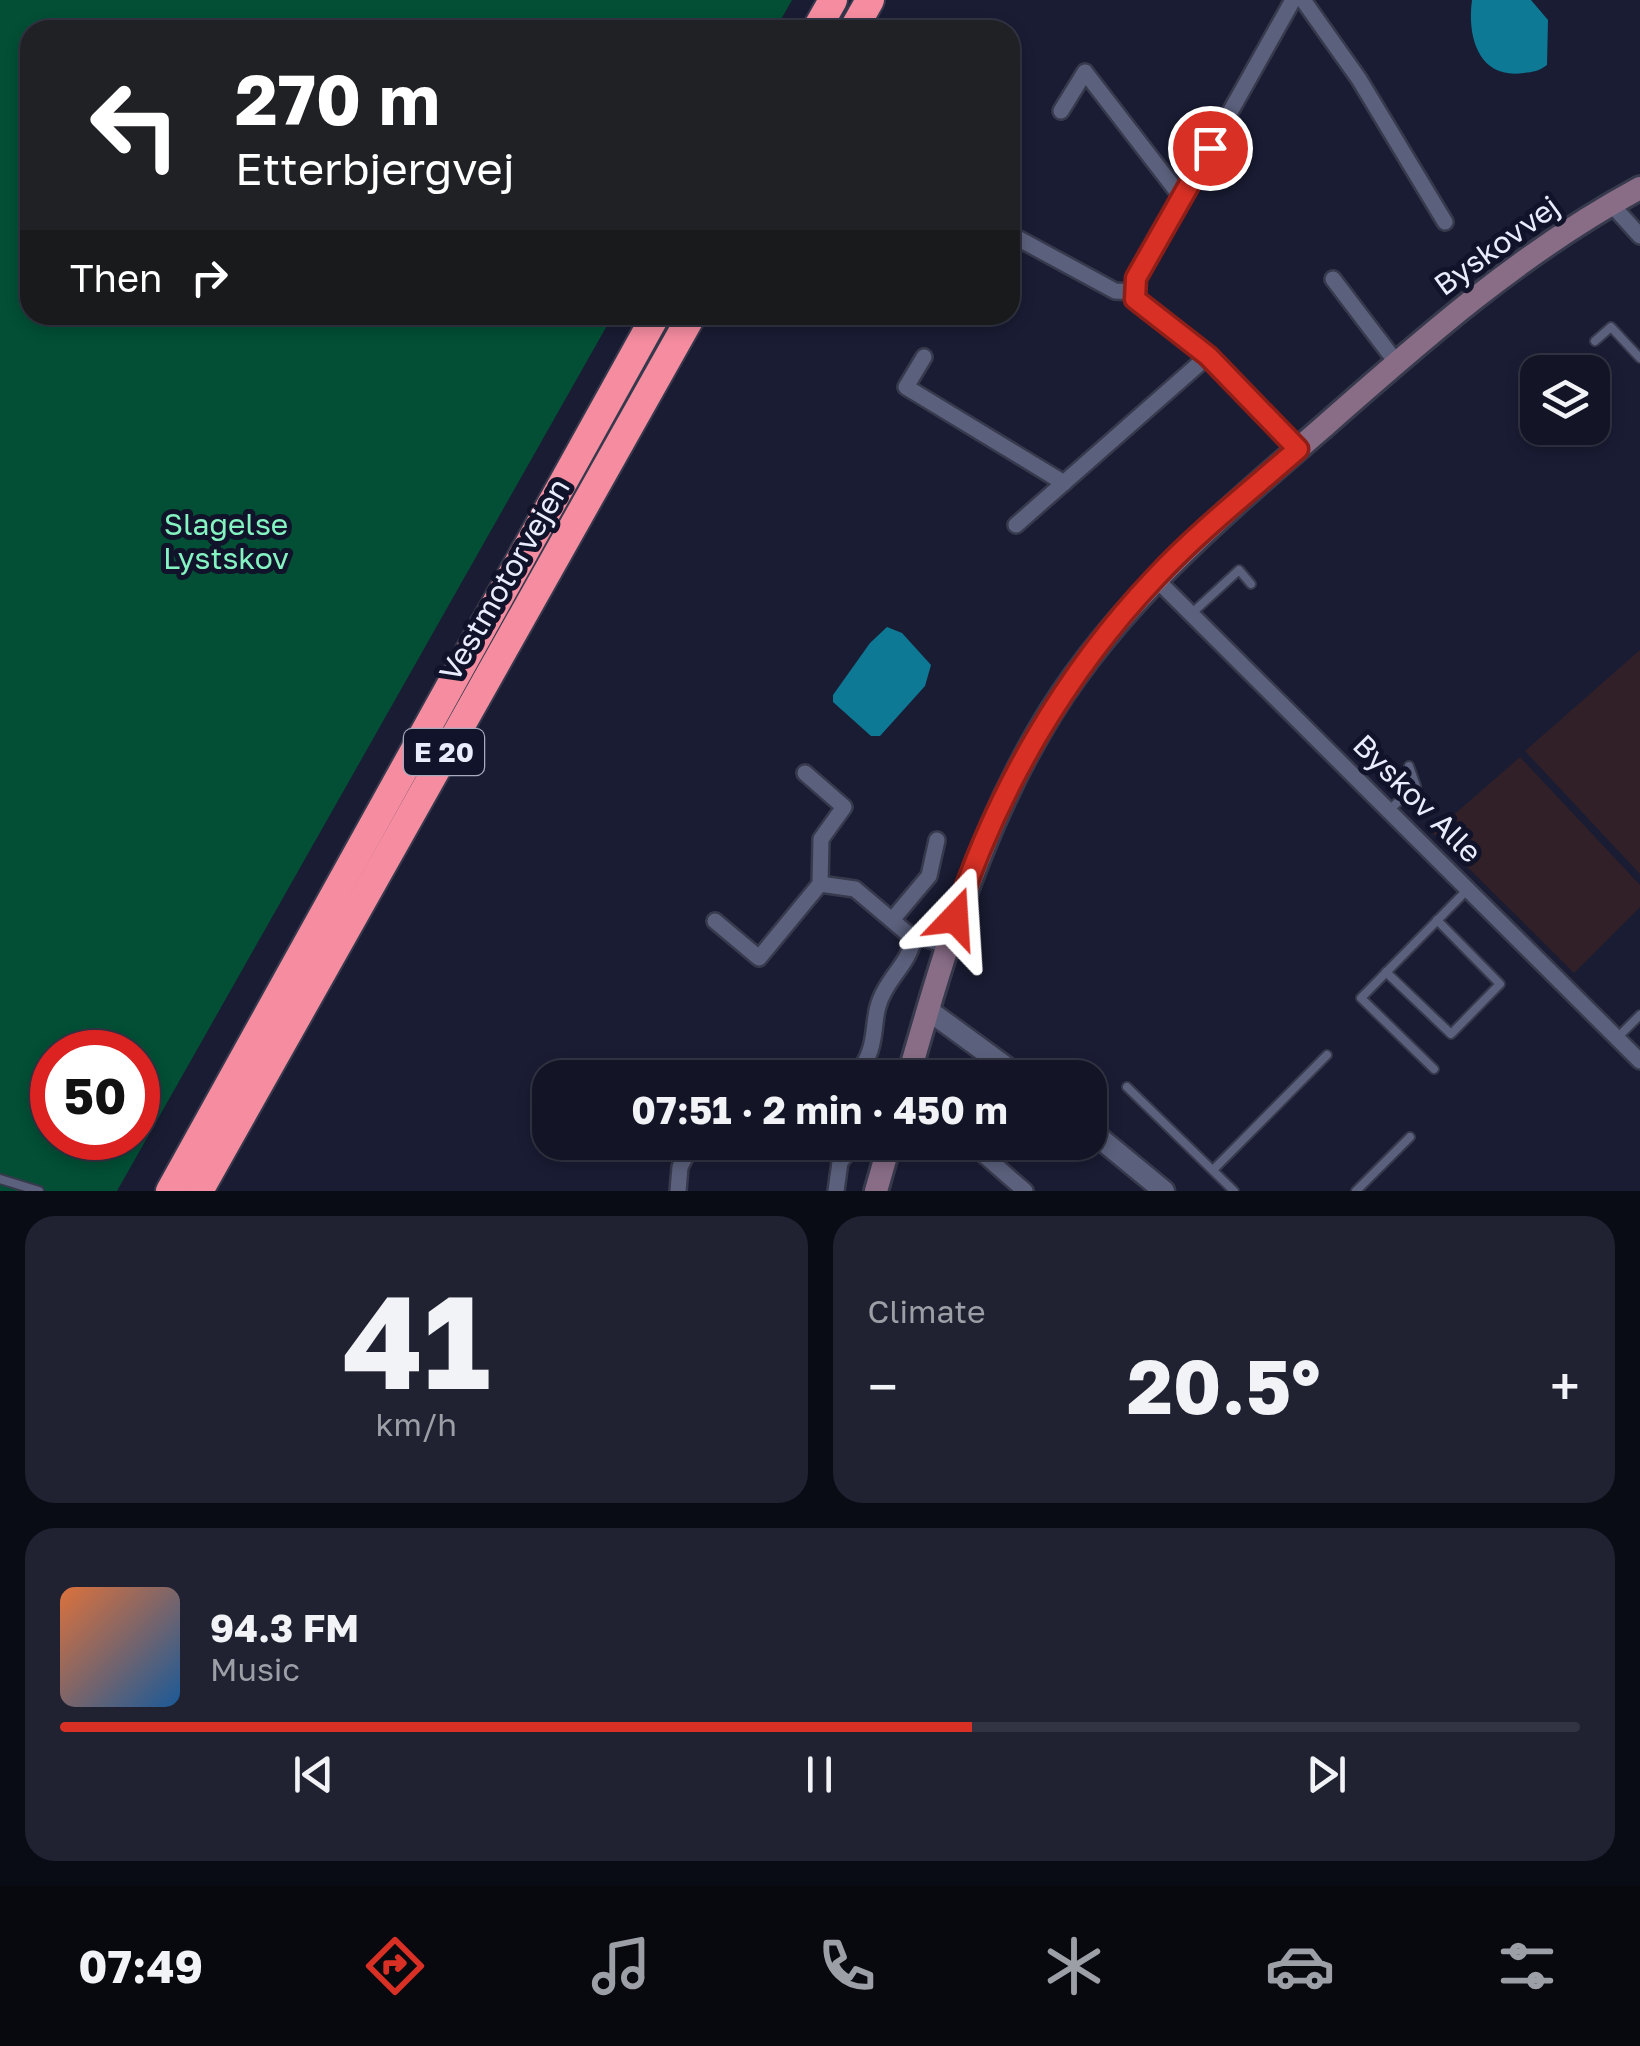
<!DOCTYPE html>
<meta charset="utf-8">
<style>
:root{--surface:#131526;--page:#202232;--text:#f1f3f6;--muted:#9d9fa7;--line:#323443;--accent:#d93025}
body{margin:0;font-family:"Golos Text",sans-serif;background:var(--page);color:var(--text);height:100vh;display:flex;flex-direction:column;font-size:38px;white-space:nowrap}
*{box-sizing:border-box;margin:0}
p{font-size:32px;color:var(--muted)}
.icon{flex:none;width:55px;height:55px;fill:none;stroke:currentColor;stroke-width:2;stroke-linecap:round;stroke-linejoin:round}
.map{position:relative;height:1191px;overflow:hidden}
.panel{display:flex;flex-direction:column;gap:25px;padding:25px;background:#0a0c15;flex:1}
.panel>*{flex:none}
.hud{position:absolute;left:20px;top:20px;width:1000px;height:305px;border-radius:30px;box-shadow:0 5px 15px #0003,0 0 0 2px var(--line);background:#202124;color:#fff;overflow:hidden}
.controls{position:absolute;left:1520px;top:355px;display:grid;gap:20px}
.controls a{display:grid;place-items:center;width:90px;height:90px;border-radius:20px;background:var(--surface);box-shadow:0 5px 15px #0003,0 0 0 2px var(--line);font-size:50px}
.speed{position:absolute;left:30px;top:1030px;display:flex;gap:20px;font-size:50px;font-weight:700;text-align:center}
.speed>*{display:grid;place-content:center;width:130px;height:130px;border-radius:50%;background:var(--surface);box-shadow:0 5px 15px #0003,0 0 0 2px var(--line);line-height:1}
.speed .limit{border:15px solid #d22;background:#fff;color:#111}
.pin{position:absolute;display:grid;place-items:center;width:85px;height:85px;color:#fff;margin:-42px;border:5px solid #fff;border-radius:50%;box-shadow:0 2px 10px #0007}
.me{position:absolute;width:110px;margin:-55px;rotate:20deg;stroke-linejoin:round;filter:drop-shadow(0 0 8px #0008)}
.turn{display:flex;align-items:center;gap:35px;height:210px;padding:0 50px;font-size:45px}
.turn .icon{width:130px;height:130px;stroke-width:2.5}
.turn b{display:block;font-size:70px;line-height:85px}
.then{display:flex;align-items:center;height:95px;padding:0 50px;background:#0003;gap:20px;font-size:38px}
.big{font-size:75px;font-weight:700;line-height:1.1}
.panel .card{flex:1;display:flex;flex-direction:column;justify-content:center;gap:15px;min-width:0;padding:0 35px;border-radius:30px;background:var(--page)}
.panel .dial{align-items:center;gap:0}
.dial b{font-size:130px;line-height:1}
.song{display:flex;align-items:center;gap:30px}
.cover{width:120px;height:120px;border-radius:15px;background:linear-gradient(135deg,hsl(20 70% 55%),hsl(210 70% 35%))}
.played{height:10px;border-radius:5px;background:linear-gradient(90deg,var(--accent) 60%,var(--line) 60%)}
.keys{display:flex;justify-content:space-around;direction:ltr}
.heat{display:flex;justify-content:space-between;align-items:center;font-size:55px;direction:ltr}
.panel .tiles{flex:1;display:grid;gap:25px;grid-template-columns:1fr 1fr}
.card:last-child{grid-column:span 2}
.trip{position:absolute;left:532px;top:1060px;width:575px;height:100px;border-radius:30px;background:var(--surface);box-shadow:0 5px 15px #0003,0 0 0 2px var(--line);font-weight:700;line-height:100px;text-align:center}
.tabs{display:flex;height:160px;justify-content:space-around;align-items:center;background:#08080f;color:var(--muted)}
.tabs .icon{width:70px;height:70px}
.tabs .current{color:var(--accent)}
.tabs b{font-size:45px;color:var(--text)}
.map>svg:first-child{display:block}
.education{fill:#312028}
.green{fill:#024f35;fill-rule:evenodd}
.water{fill:#0d7995}
.lines{fill:none;stroke-linecap:round;stroke-linejoin:round}
.service-casing{stroke:#37394c;stroke-width:12}
.minor-casing{stroke:#37394c;stroke-width:20}
.tertiary-casing{stroke:#37394c;stroke-width:25}
.secondary-casing{stroke:#37394c;stroke-width:28}
.motorway-casing{stroke:#37394c;stroke-width:32}
.service{stroke:#5b607c;stroke-width:8}
.minor{stroke:#5b607c;stroke-width:15}
.tertiary{stroke:#5b607c;stroke-width:20}
.secondary{stroke:#896d87;stroke-width:22}
.motorway{stroke:#f58ca0;stroke-width:28}
.route-casing{stroke:#8d1f18;stroke-width:25}
.route{stroke:#d93025;stroke-width:18}
.labels{text-anchor:middle;stroke-width:10;stroke-linejoin:round;paint-order:stroke}
.shield{fill:#101329;stroke:#a7abbd;stroke-width:2.5}
.shield-label{font-size:28px;font-weight:bold;fill:#e8ecfc}
.street-label{font-size:30px;fill:#e8ecfc;stroke:#101329}
.park-label{font-size:30px;fill:#84f3c1;stroke:#101329}
</style>
<div class="map">
<svg width="1640" height="1191" viewBox="0 0 1640 1191">
<rect width="100%" height="100%" fill="#191c33"/>
<g class="education">
<path d="M1640 650V874L1525 751Z"/>
<path d="M1520 757 1640 885V907L1574 973 1433 833Z"/>
</g>
<path class="green" d="M0 0H792L775 30H30V315H613L117 1191H0ZM52 1052H138V1138H52Z"/>
<g class="water">
<path d="M1472 0H1531L1548 20 1547 65C1539 71 1533 72 1524 73 1478 80 1467 36 1472 0Z"/>
<path d="M887 627 902 633 931 665 925 686 880 736H871L833 702V695L870 643Z"/>
</g>
<g class="lines">
<defs>
<g id="service">
<path d="M1595 341 1611 327 1640 358"/>
<path d="M1191 614 1239 570 1251 584"/>
<path d="M1389 810 1416 786 1409 766"/>
<path d="M1386 972 1451 1034 1500 984 1437 920"/>
<path d="M1617 1038 1640 1015"/>
<path d="M1434 1069 1361 998 1468 889"/>
<path d="M1127 1087 1234 1191"/>
<path d="M1213 1170 1327 1055"/>
<path d="M0 1179 39 1191"/>
<path d="M1356 1191 1410 1137"/>
</g>
<g id="minor">
<path d="M1293 0 1137 278 1134 292 1139 305 1208 356 1298 449"/>
<path d="M1303 0 1359 79 1445 222"/>
<path d="M1061 111 1085 72 1182 198"/>
<path d="M1611 204 1640 236"/>
<path d="M1010 234 1115 291 1134 292"/>
<path d="M1333 279 1396 362"/>
<path d="M924 357 906 387 1064 483"/>
<path d="M1016 525 1208 356"/>
<path d="M1155 578 1640 1061"/>
<path d="M820 884 855 889 907 933 946 945"/>
<path d="M892 920 929 876 937 840"/>
<path d="M715 921 759 958 820 884 821 839 844 807 805 773"/>
<path d="M854 1078C884 1043 867 1020 885 990 898 967 908 963 915 935"/>
<path d="M969 1142 1025 1191"/>
<path d="M678 1191 680 1167 691 1146 687 1142"/>
<path d="M836 1191 840 1162 856 1142"/>
</g>
<g id="tertiary">
<path d="M928 1010 1021 1078"/>
<path d="M1090 1130 1164 1191"/>
</g>
<g id="secondary">
<path d="M908 1078C945 950 980 826 1051 712 1121 600 1222 515 1321 429 1422 340 1521 252 1640 188"/>
<path d="M876 1191 890 1142"/>
</g>
<g id="motorway">
<path d="M816 30 833 0"/>
<path d="M853 30 870 0"/>
<path d="M170 1191 656 315"/>
<path d="M199 1191 692 315"/>
</g>
</defs>
<use href="#service" class="service-casing"/>
<use href="#minor" class="minor-casing"/>
<use href="#tertiary" class="tertiary-casing"/>
<use href="#secondary" class="secondary-casing"/>
<use href="#motorway" class="motorway-casing"/>
<use href="#service" class="service"/>
<use href="#minor" class="minor"/>
<use href="#tertiary" class="tertiary"/>
<use href="#secondary" class="secondary"/>
<use href="#motorway" class="motorway"/>
</g>
<g class="lines">
<defs>
<path id="route" d="M955 918C996 792 1065 673 1156 577 1199 531 1250 491 1298 449L1208 356 1135 299 1136 278 1210 148"/>
</defs>
<use href="#route" class="route-casing"/>
<use href="#route" class="route"/>
</g>
<g class="labels">
<rect class="shield" x="404" y="729" width="80" height="46" rx="8"/>
<g class="shield-label">
<text x="444" y="762">E 20</text>
</g>
<g class="street-label">
<text transform="translate(1497 246) rotate(-36)" y="10">Byskovvej</text>
<text transform="translate(505 580) rotate(-60)" y="10">Vestmotorvejen</text>
<text transform="translate(1417 799) rotate(45)" y="10">Byskov Alle</text>
</g>
<g class="park-label">
<text x="226" y="535">Slagelse<tspan x="226" dy="34">Lystskov</tspan></text>
</g>
</g>
</svg>
<div class="controls">
<a><svg class="icon" aria-label="layers" viewBox="0 0 24 24"><path d="M12 4l9 5-9 5-9-5zM3 14l9 5 9-5"/></svg></a>
</div>
<div class="speed"><div class="limit">50</div></div>
<div class="pin" style="left:1210px;top:148px;background:#d93025"><svg class="icon" aria-label="arrive" viewBox="0 0 24 24"><path d="M6 21V4h12l-3 4 3 4H6"/></svg></div>
<svg class="me" style="left:955px;top:918px" viewBox="-20 -20 40 40"><path d="M0-17L14 15 0 8-14 15z" fill="#d93025" stroke="#fff" stroke-width="4"/></svg>
<div class="trip">07:51 · 2 min · 450 m</div>
<div class="hud">
<div class="turn"><svg class="icon" aria-label="left" viewBox="0 0 24 24"><path d="M17 20v-9H6M10 6l-5 5 5 5"/></svg><div><b>270 m</b>Etterbjergvej</div></div>
<div class="then">Then<svg class="icon" aria-label="right" viewBox="0 0 24 24"><path d="M7 20v-9h11M14 6l5 5-5 5"/></svg></div>
</div>
</div>
<section class="panel">
<div class="tiles">
<div class="card dial"><b>41</b><p>km/h</p></div>
<div class="card"><p>Climate</p>
<div class="heat"><a>−</a><b class="big">20.5°</b><a>+</a></div>
</div>
<div class="card">
<div class="song"><i class="cover"></i><div><b>94.3 FM</b><p>Music</p></div></div>
<div class="played"></div>
<div class="keys"><svg class="icon" aria-label="previous" viewBox="0 0 24 24"><path d="M18 5L8 12l10 7zM5 5v14"/></svg><svg class="icon" aria-label="pause" viewBox="0 0 24 24"><path d="M8 5v14M16 5v14"/></svg><svg class="icon" aria-label="next" viewBox="0 0 24 24"><path d="M6 5l10 7-10 7zM19 5v14"/></svg></div>
</div>
</div>
</section>
<nav class="tabs">
<b>07:49</b>
<svg class="icon current" aria-label="directions" viewBox="0 0 24 24"><path d="M12 3l9 9-9 9-9-9zM9 14v-3h6M13 9l2 2-2 2"/></svg>
<svg class="icon" aria-label="music" viewBox="0 0 24 24"><path d="M9 18V5l10-2v13"/><circle cx="6" cy="18" r="3"/><circle cx="16" cy="16" r="3"/></svg>
<svg class="icon" aria-label="phone" viewBox="0 0 24 24"><path d="M5 4h4l2 5-3 2q2 4 5 5l2-3 5 2v4C11 20 4 13 5 4z"/></svg>
<svg class="icon" aria-label="climate" viewBox="0 0 24 24"><path d="M12 3v18M4 7l16 10M4 17L20 7"/></svg>
<svg class="icon" aria-label="car" viewBox="0 0 24 24"><path d="M5 17H2v-5l4-1 3-4h7l3 4 3 1v5h-3M9 17h6M6 11h13"/><circle cx="7" cy="17" r="2"/><circle cx="17" cy="17" r="2"/></svg>
<svg class="icon" aria-label="filters" viewBox="0 0 24 24"><path d="M4 7h16M4 17h16"/><circle cx="9" cy="7" r="2"/><circle cx="15" cy="17" r="2"/></svg>
</nav>
